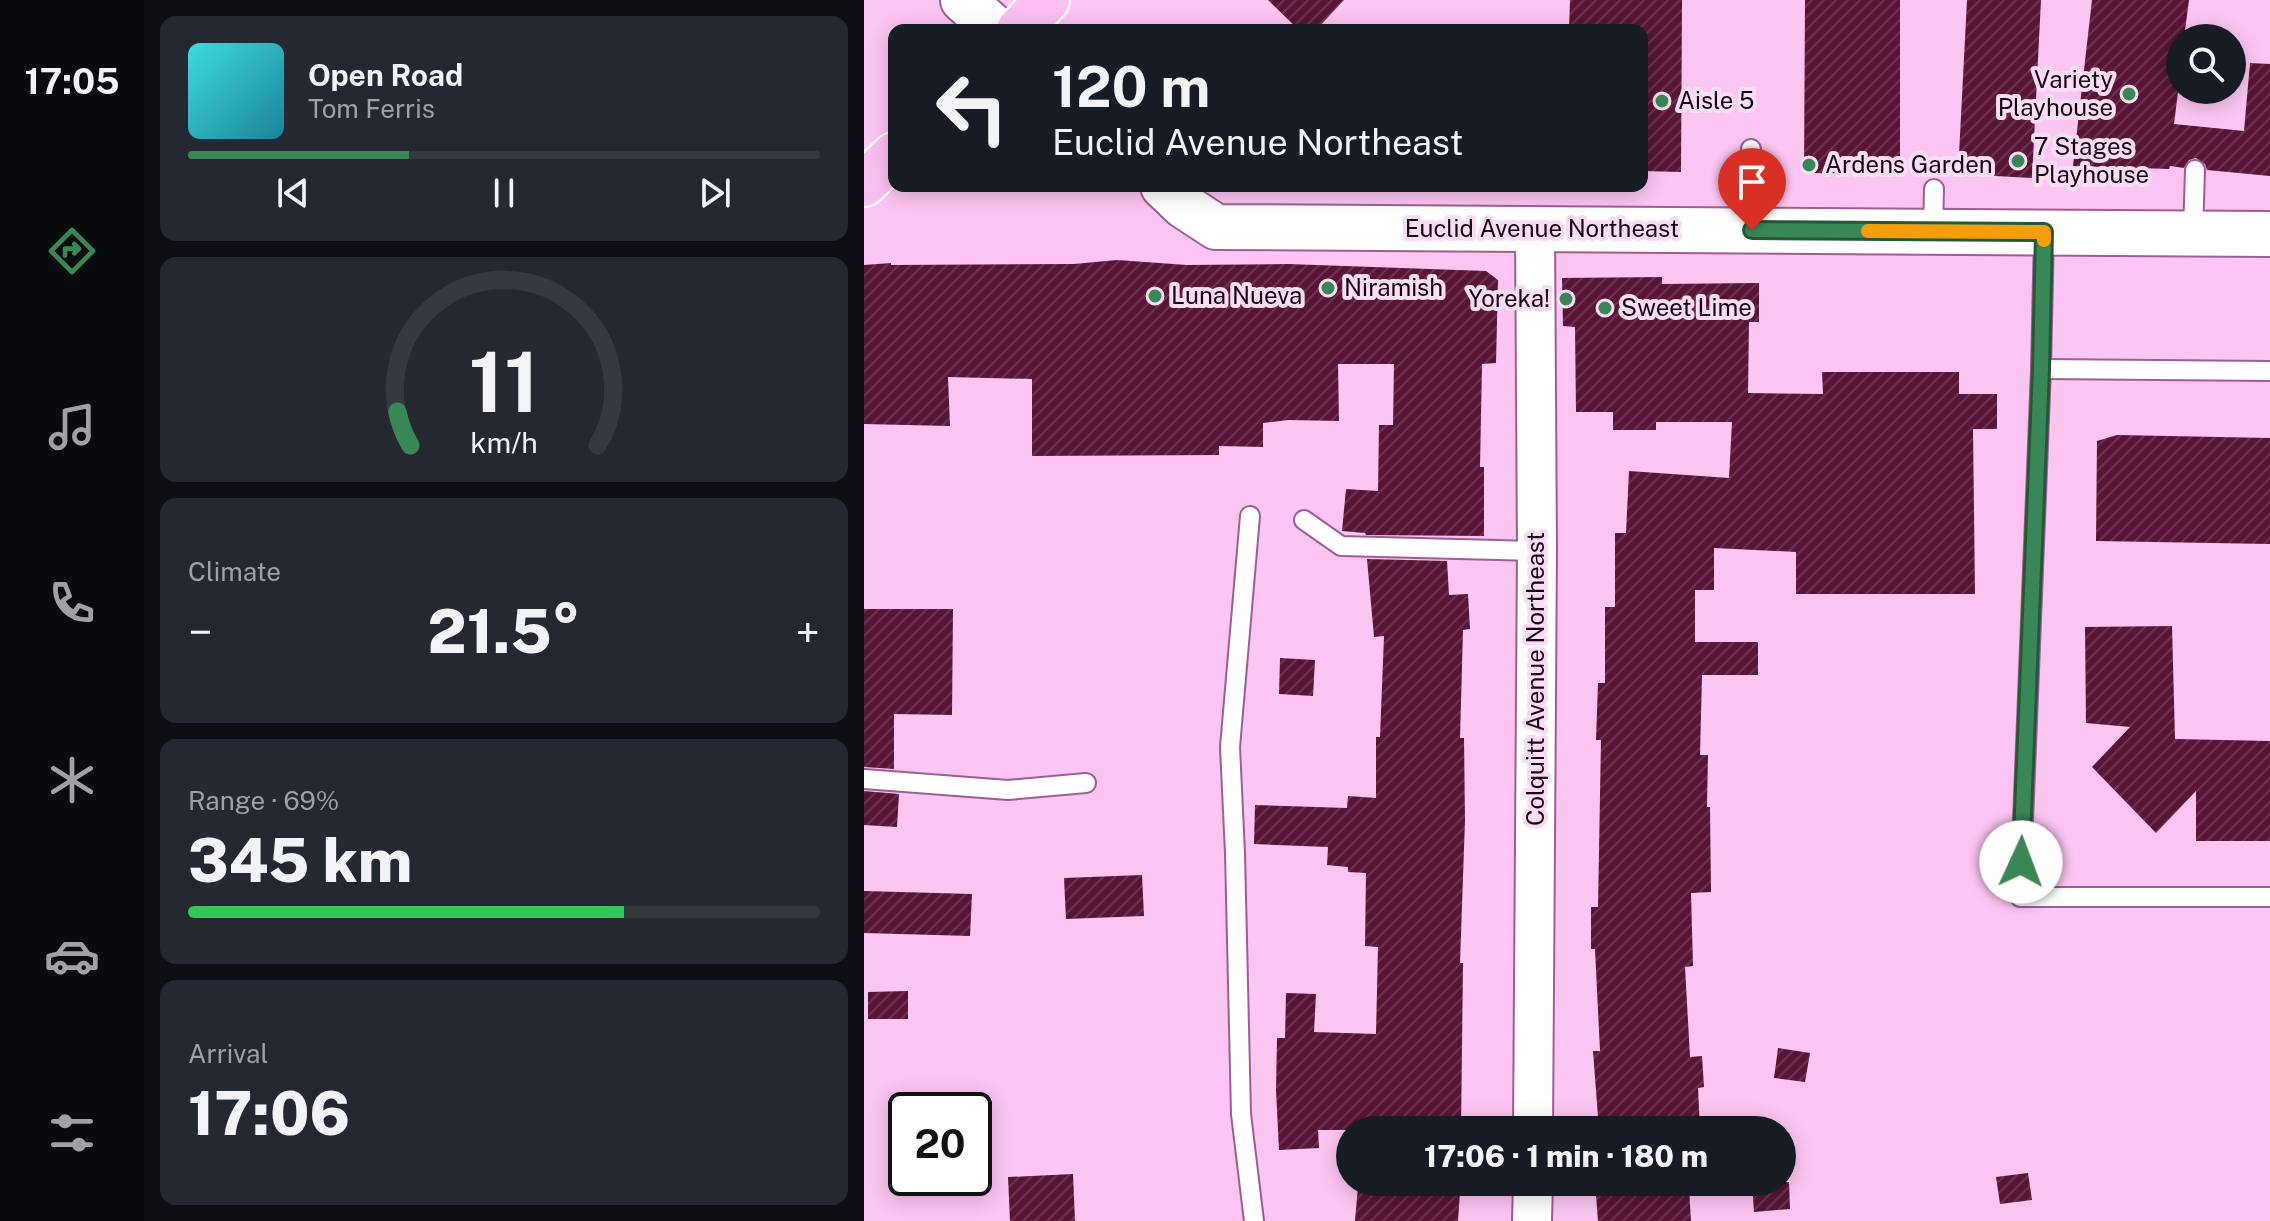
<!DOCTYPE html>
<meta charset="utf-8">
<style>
:root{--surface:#171b24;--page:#242831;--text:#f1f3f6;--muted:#9ea1a6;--line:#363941;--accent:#398757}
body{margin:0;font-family:"Public Sans",sans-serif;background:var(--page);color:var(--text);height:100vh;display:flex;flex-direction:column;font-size:30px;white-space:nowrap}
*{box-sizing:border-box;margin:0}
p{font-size:26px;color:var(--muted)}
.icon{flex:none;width:44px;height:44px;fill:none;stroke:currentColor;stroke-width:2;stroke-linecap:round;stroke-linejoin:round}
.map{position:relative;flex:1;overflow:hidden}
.panel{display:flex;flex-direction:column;gap:16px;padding:16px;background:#0d0f14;width:720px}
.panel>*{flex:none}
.guide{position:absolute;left:24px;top:24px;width:760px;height:168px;border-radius:16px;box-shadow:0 4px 20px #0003;background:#171b24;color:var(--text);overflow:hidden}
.fabs{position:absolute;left:1302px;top:24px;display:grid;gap:16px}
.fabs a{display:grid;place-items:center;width:80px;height:80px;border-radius:50%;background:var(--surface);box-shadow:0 4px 20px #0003;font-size:40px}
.speed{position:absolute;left:24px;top:1092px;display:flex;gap:16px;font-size:40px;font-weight:700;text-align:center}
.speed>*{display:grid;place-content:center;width:104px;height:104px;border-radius:50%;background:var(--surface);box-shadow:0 4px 20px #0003;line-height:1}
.speed .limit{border:4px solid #111;border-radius:12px;background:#fff;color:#111}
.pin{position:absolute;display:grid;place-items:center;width:68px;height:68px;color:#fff;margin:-82px -34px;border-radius:50% 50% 50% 0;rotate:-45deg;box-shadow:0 0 8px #0007}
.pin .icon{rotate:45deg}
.me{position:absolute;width:88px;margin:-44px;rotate:2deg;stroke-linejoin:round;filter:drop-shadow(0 0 6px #0008)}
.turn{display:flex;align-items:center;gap:28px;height:168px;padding:0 32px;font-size:36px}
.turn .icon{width:104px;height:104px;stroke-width:2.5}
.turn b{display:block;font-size:56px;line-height:68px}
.big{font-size:60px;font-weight:800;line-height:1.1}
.panel .tile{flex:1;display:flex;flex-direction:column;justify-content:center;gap:12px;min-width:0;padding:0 28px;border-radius:16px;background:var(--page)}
.panel .dial{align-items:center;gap:0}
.dial svg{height:208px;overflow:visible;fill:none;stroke:var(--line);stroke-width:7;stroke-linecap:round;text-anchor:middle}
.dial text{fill:var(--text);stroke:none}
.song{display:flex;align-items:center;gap:24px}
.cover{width:96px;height:96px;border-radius:12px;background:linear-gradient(135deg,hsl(180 70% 55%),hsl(190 70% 35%))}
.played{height:8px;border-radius:4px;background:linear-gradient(90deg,var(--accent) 35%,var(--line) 35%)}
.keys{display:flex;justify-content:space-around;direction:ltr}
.heat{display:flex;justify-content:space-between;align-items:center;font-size:44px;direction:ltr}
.charge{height:12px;border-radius:6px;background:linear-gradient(90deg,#34c759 69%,var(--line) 0)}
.trip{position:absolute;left:472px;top:1116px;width:460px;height:80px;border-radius:40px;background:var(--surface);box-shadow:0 4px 20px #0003;font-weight:800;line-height:80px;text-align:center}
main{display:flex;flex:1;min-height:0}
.tabs{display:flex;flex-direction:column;width:144px;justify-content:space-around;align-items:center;background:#090b0e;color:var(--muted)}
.tabs .icon{width:56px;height:56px}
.tabs .selected{color:var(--accent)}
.tabs b{font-size:36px;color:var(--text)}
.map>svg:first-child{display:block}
.building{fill:url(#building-hatch)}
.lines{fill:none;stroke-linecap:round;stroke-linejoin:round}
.service-casing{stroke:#9d5f92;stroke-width:22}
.minor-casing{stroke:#9d5f92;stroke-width:42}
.tertiary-casing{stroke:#9d5f92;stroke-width:48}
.trunk-casing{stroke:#fff;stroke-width:48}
.service{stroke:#fff;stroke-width:18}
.minor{stroke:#fff;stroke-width:38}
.tertiary{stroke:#fff;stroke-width:44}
.trunk{stroke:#fcc0f0;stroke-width:44}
.route-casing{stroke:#255839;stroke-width:20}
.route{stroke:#398757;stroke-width:14}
.slow{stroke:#f59e0b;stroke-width:14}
.poi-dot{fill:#398757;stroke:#f9ddf2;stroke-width:3}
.labels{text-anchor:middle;stroke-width:8;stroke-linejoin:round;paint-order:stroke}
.poi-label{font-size:24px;fill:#180315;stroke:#f9ddf2;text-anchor:start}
.street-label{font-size:24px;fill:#180315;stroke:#f9ddf2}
</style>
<main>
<nav class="tabs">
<b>17:05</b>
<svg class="icon selected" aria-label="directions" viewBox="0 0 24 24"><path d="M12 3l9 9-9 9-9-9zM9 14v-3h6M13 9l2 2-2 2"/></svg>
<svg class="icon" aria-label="music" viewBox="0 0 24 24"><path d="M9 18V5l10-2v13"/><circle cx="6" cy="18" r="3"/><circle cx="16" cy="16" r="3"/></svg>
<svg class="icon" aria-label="phone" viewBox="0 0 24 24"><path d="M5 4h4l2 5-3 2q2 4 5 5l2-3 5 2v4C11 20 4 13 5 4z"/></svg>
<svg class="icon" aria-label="climate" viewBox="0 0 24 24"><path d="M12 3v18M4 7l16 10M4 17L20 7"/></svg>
<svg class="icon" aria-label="car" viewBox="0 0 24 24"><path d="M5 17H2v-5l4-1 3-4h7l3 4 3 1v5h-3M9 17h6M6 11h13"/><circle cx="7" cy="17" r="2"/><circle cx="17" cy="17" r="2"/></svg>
<svg class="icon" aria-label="filters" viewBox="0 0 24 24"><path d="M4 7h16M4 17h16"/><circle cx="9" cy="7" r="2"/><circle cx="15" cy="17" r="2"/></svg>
</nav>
<section class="panel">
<div class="tile">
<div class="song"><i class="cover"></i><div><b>Open Road</b><p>Tom Ferris</p></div></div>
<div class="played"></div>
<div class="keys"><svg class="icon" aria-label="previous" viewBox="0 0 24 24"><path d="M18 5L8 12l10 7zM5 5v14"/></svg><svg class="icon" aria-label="pause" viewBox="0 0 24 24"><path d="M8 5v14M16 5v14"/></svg><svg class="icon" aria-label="next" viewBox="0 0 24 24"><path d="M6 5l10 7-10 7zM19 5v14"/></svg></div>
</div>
<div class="tile dial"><svg viewBox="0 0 100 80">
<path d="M14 69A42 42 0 1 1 86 69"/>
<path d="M14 69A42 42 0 0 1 9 56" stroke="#398757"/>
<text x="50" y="56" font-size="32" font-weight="700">11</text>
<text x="50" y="72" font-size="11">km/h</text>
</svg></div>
<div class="tile"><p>Climate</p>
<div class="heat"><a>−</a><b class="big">21.5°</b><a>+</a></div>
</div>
<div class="tile"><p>Range · 69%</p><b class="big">345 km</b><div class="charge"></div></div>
<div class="tile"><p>Arrival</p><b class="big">17:06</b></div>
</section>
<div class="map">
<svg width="1406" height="1221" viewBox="0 0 1406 1221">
<defs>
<pattern id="building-hatch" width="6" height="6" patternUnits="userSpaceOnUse" patternTransform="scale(2)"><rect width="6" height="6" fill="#591436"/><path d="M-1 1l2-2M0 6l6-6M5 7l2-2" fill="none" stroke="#6c3450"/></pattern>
</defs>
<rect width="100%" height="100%" fill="#fdc5f1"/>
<g class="building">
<path d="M404 0H480L452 30H435Z"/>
<path d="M706 0H818L817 172 778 171V30H705Z"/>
<path d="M941 0H1036V174L940 173Z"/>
<path d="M1103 0H1177L1168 178 1094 174Z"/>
<path d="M1228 0H1325L1320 38H1316V76L1310 124 1380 131 1386 63 1406 64V176L1343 170 1341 164 1332 158 1325 160 1320 168 1306 166 1305 169 1209 166Z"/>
<path d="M253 260 323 265 424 264 622 271 634 280 632 363 618 364 616 467H620V536L502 535 501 533 478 531 482 489 514 491 515 425H529L530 364H474L475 421 424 420 399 423V447L355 446V455L168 456V379L84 377 86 426 0 424V265L27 263V265L210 264Z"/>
<path d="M798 277V284L895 283V322H885L884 393 959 394 958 372H1095V394H1133V429H1109L1111 594H932V552L850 548V590H831V642H894V675H838L836 755H844L843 807H846L847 892 827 893 829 966 821 967 826 1057 838 1056 840 1087 834 1088 836 1130H735L729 1051H736L731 949H727V907H734L737 740H732L734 683H741V607H751V533H762L765 471 865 478 868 422H792V430H749V412H712L711 327 699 326 698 278Z"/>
<path d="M1253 435 1406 438V544L1232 541 1233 441Z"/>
<path d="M503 559 583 561 585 595 604 594 606 629 599 630 596 738H600L601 820 596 963H599L597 1130H454L455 1148 415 1150 412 1090 413 1038H421L422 993 452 994 450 1032 512 1034 514 947 501 946 502 873 484 872V867L463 865 464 847 390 844 391 805 483 808 484 796 512 798V737H516L520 636 510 637Z"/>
<path d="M0 609H89L88 715 30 714V769L0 767Z"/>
<path d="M1308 626 1311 739 1406 741V841H1332V791L1292 833 1228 767 1266 727 1222 723 1221 627Z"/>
<path d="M416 658 451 660 449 696 415 694Z"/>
<path d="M0 791 35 794 33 827 0 825Z"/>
<path d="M278 875 280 916 202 919 200 878Z"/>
<path d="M0 891 108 894 106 936 0 933Z"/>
<path d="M44 991V1019H4V992Z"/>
<path d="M914 1048 946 1053 941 1082 910 1078Z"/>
<path d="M1164 1173 1168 1200 1136 1204 1132 1177Z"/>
<path d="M209 1174 211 1221H146L144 1177Z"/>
<path d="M888 1182H925L926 1209 890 1212Z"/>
<path d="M494 1186 596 1192 594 1221H491Z"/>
<path d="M825 1187 827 1221H734L732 1195Z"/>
</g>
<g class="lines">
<defs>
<g id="service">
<path d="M887 149 888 230"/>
<path d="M1069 231 1070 189"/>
<path d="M1180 232 1177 369 1156 897H1406"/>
<path d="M1329 233 1331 170"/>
<path d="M1177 369 1406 371"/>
<path d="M386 516 366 747 371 853 377 1114 390 1221"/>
<path d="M440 520 477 546 673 551"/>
<path d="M0 779 144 790 222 783"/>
</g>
<g id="minor">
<path d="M669 1130 673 551 671 229"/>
<path d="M668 1221 669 1182"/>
</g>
<g id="tertiary">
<path d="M99 0 133 30"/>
<path d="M299 186 320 206 352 227 1406 234"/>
</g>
<g id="trunk">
<path d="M155 30 183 0"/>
<path d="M0 184 30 155"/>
</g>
</defs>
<use href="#service" class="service-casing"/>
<use href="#minor" class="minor-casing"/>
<use href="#tertiary" class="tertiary-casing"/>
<use href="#trunk" class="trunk-casing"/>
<use href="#service" class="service"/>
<use href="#minor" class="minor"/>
<use href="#tertiary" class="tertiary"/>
<use href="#trunk" class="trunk"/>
</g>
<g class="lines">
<defs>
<path id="route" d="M888 230 1180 232 1177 369 1157 862"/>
</defs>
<use href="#route" class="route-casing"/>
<use href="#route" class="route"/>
<path class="slow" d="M1004 231 1180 232V240"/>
</g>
<g class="poi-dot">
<circle cx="1265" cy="94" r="8"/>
<circle cx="798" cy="101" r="8"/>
<circle cx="1154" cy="161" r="8"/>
<circle cx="945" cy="165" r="8"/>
<circle cx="464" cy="288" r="8"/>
<circle cx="291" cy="296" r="8"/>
<circle cx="702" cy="299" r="8"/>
<circle cx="741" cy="308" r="8"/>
</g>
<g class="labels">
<g class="poi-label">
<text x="1249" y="88" text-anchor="end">Variety<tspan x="1249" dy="28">Playhouse</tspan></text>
<text x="814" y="109">Aisle 5</text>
<text x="1170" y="155">7 Stages<tspan x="1170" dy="28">Playhouse</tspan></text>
<text x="961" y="173">Ardens Garden</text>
<text x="480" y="296">Niramish</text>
<text x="307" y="304">Luna Nueva</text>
<text x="686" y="307" text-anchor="end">Yoreka!</text>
<text x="757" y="316">Sweet Lime</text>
</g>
<g class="street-label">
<text x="678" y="237">Euclid Avenue Northeast</text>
<text transform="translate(672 679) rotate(-90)" y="8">Colquitt Avenue Northeast</text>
</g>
</g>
</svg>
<div class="fabs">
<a><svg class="icon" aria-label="search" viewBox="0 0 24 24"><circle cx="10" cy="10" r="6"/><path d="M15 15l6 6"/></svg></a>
</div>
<div class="speed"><div class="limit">20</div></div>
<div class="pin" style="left:888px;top:230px;background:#d93025"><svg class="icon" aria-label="arrive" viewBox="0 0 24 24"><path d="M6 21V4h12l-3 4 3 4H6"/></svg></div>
<svg class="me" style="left:1157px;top:862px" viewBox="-20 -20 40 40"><circle r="19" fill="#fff"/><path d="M0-13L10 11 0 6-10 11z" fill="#398757"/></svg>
<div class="trip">17:06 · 1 min · 180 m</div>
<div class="guide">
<div class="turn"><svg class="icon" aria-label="left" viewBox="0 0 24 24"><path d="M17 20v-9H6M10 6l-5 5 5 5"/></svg><div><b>120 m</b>Euclid Avenue Northeast</div></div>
</div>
</div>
</main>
